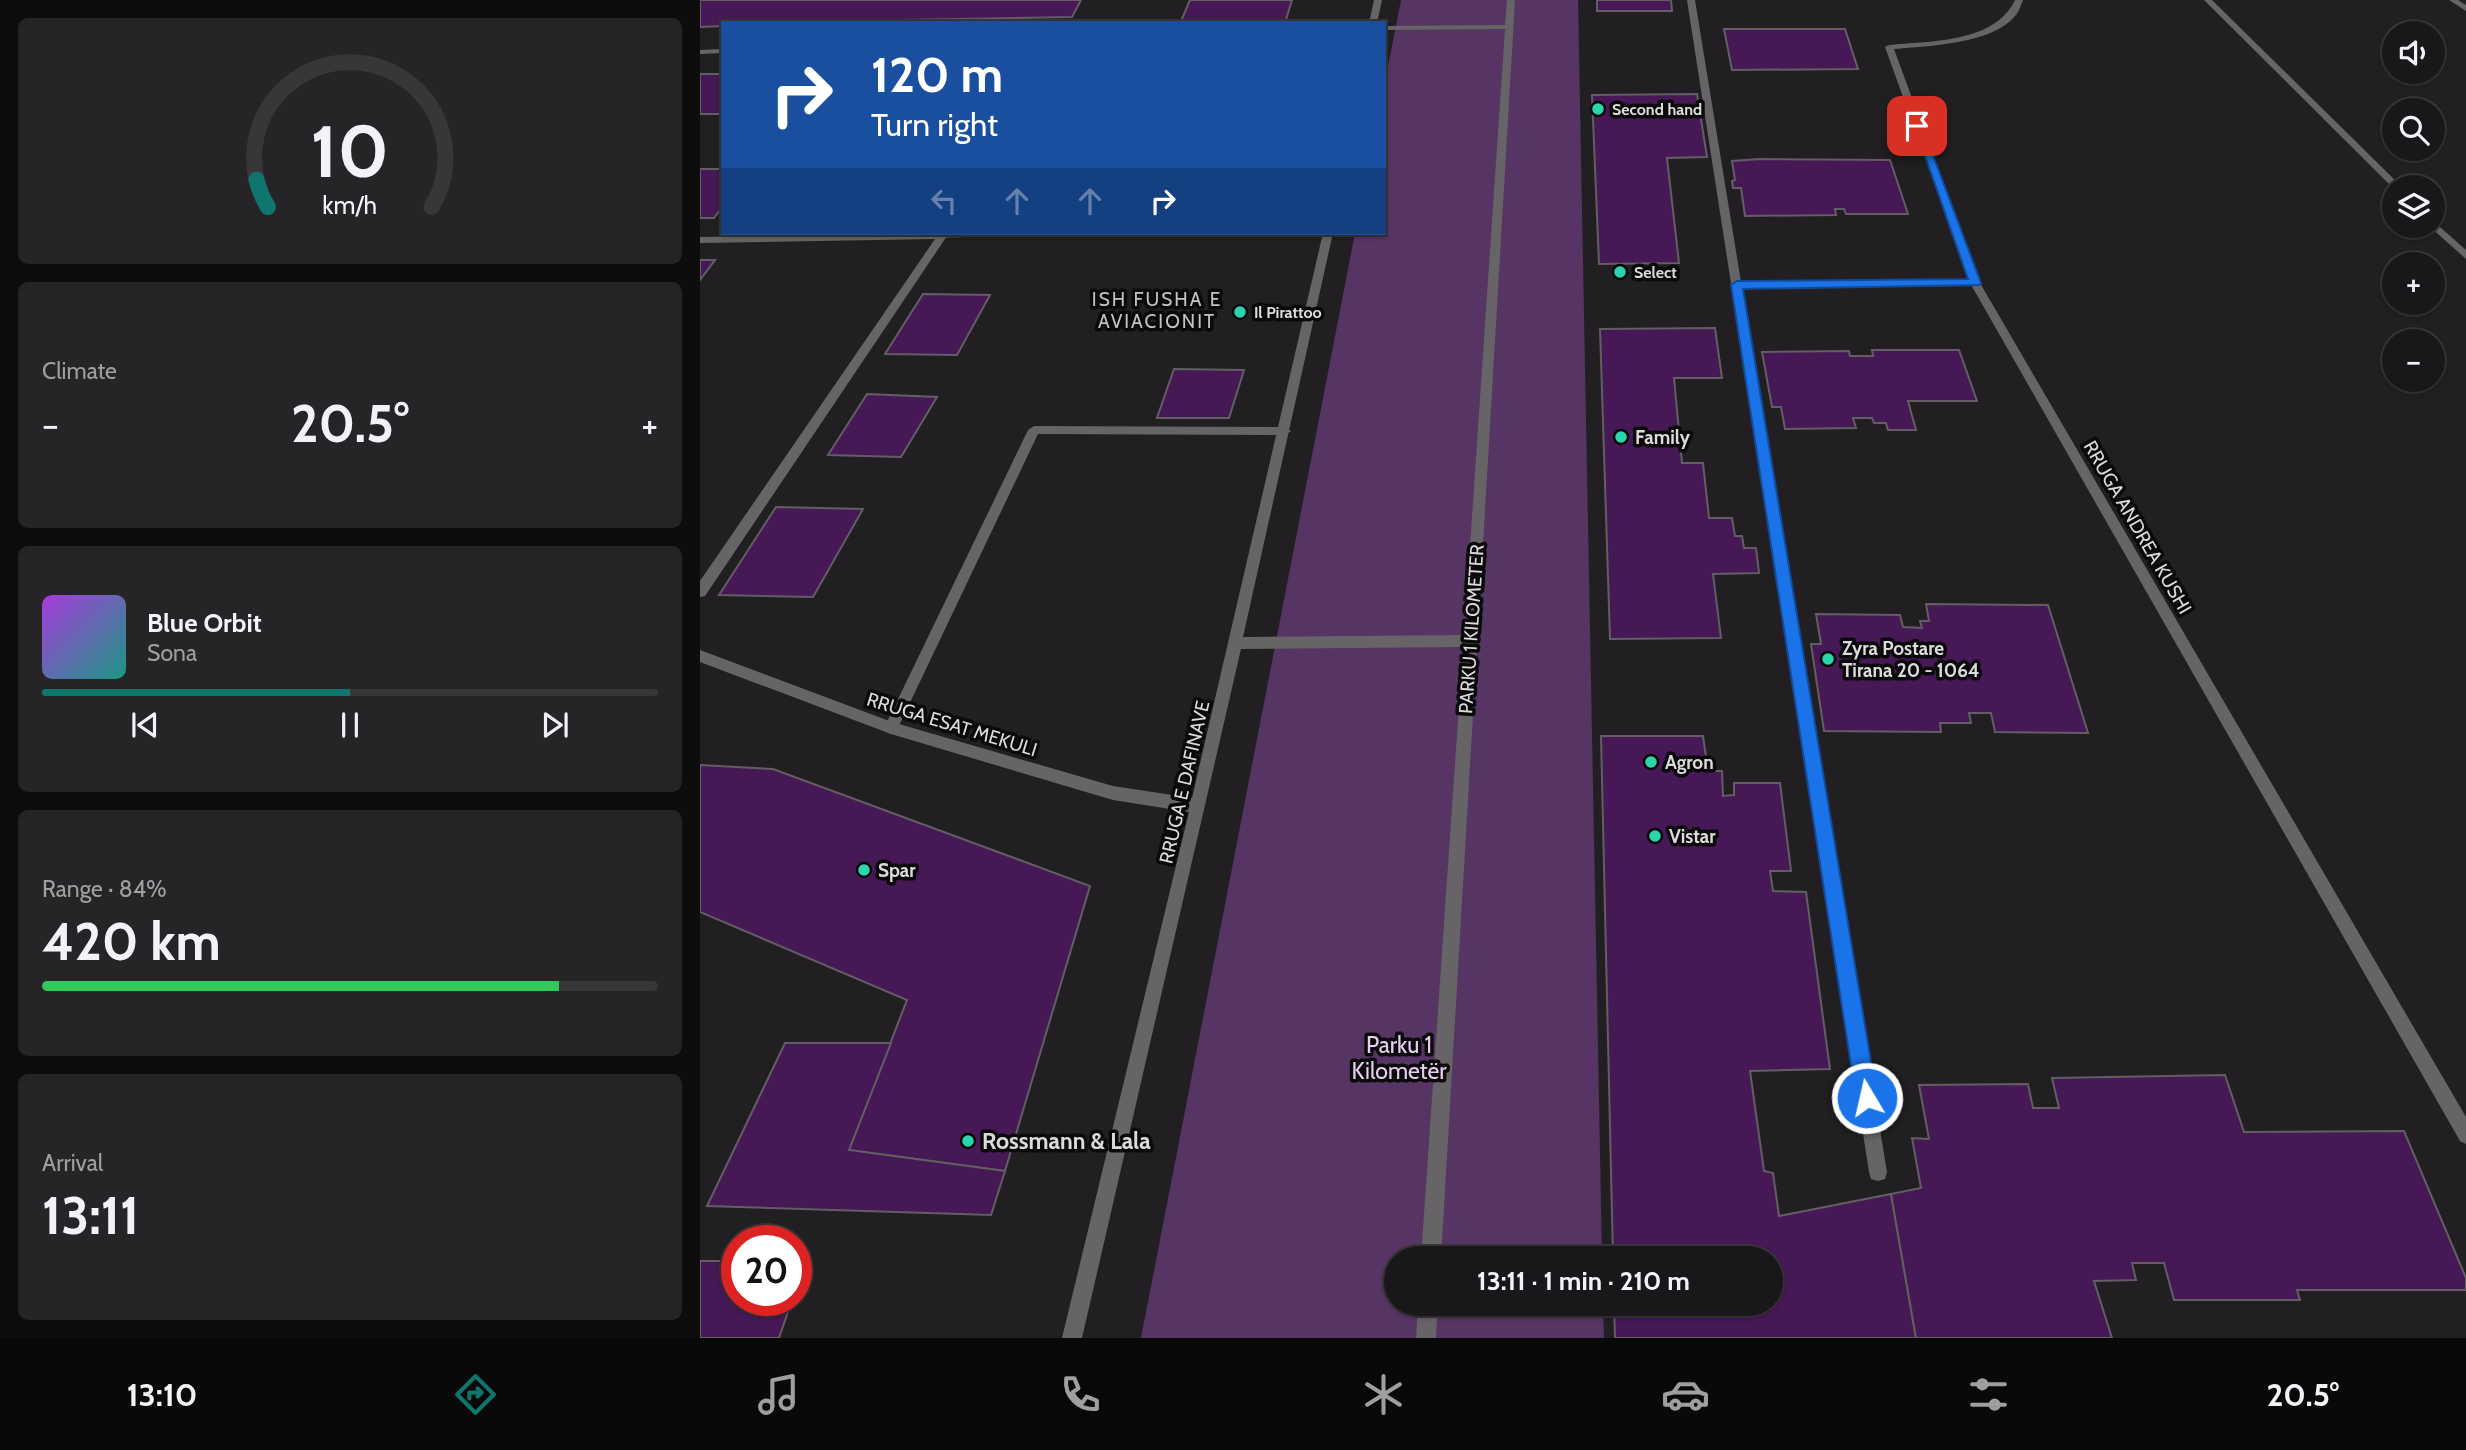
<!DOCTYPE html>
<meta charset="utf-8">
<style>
:root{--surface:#1a171a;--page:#272427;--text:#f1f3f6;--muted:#9f9fa2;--line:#383639;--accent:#0f766e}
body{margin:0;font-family:Cabin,sans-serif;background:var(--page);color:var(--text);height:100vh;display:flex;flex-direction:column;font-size:26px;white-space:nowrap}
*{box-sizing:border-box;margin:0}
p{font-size:23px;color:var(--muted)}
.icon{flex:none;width:38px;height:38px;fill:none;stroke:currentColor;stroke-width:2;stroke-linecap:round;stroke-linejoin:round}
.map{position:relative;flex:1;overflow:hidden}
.sheet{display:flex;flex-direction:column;gap:18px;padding:18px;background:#0e0d0e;width:700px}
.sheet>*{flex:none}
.banner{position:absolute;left:21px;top:21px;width:665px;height:214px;border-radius:0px;box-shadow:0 2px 5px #0004,0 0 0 2px var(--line);background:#1a4fa0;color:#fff;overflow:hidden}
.fabs{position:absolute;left:1682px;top:21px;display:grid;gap:14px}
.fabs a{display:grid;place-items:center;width:63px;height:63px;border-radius:50%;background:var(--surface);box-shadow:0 2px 5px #0004,0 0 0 2px var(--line);font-size:35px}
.speed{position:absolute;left:21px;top:1225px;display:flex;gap:14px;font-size:35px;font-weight:700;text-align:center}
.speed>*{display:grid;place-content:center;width:91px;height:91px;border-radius:50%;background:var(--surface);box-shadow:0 2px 5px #0004,0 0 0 2px var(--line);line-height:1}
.speed .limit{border:10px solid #d22;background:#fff;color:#111}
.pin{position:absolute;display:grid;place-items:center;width:60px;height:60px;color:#fff;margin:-30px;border-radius:14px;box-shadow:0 4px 10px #0006}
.me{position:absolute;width:77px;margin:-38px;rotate:351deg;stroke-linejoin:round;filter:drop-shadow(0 0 5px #0008)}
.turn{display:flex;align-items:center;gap:24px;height:147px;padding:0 35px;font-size:32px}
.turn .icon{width:91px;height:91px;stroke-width:2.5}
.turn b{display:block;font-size:49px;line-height:60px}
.lanes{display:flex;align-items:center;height:66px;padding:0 35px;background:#0003;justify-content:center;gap:35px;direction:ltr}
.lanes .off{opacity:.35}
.big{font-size:52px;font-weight:700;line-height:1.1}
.sheet .tile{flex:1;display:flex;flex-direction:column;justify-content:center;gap:10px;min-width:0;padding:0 24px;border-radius:10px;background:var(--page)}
.sheet .dial{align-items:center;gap:0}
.dial svg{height:182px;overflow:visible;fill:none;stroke:var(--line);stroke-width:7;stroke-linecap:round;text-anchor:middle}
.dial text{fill:var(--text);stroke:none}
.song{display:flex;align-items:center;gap:21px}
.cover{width:84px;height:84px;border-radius:10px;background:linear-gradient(135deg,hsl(280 70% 55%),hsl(170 70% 35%))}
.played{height:7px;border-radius:4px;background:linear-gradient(90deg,var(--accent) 50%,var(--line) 50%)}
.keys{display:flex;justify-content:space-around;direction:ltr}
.heat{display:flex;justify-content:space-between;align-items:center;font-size:38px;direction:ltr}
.charge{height:10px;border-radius:5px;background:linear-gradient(90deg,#34c759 84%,var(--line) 0)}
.trip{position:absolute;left:684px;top:1246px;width:399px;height:70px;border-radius:35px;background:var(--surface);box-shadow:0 2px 5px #0004,0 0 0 2px var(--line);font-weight:700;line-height:70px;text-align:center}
.menu{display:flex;height:112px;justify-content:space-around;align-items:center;background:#0a090a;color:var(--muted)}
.menu .icon{width:49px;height:49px}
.menu .on{color:var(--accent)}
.menu b{font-size:32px;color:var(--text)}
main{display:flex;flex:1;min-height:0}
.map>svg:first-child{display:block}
.green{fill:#563463}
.building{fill:#461856;stroke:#625e63;stroke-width:2}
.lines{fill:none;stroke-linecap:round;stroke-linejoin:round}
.lane{fill:#666466;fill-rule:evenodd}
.street{fill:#666466;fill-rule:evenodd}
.route{fill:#1a73e8;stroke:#114b97;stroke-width:2}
.poi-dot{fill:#2bd5ac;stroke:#0b0a0b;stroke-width:2.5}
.labels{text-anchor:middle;stroke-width:7;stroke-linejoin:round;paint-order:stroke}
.far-poi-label{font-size:16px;font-weight:bold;fill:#dcdadc;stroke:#0b0a0b;text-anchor:start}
.far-quarter-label{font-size:19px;letter-spacing:2px;fill:#c5c1c6;stroke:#0b0a0b}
.poi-label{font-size:19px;font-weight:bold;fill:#dcdadc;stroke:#0b0a0b;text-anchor:start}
.street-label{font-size:19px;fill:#dcdadc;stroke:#0b0a0b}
.near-park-label{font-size:23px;fill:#e9cef3;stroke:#0b0a0b}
.near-poi-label{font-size:23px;font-weight:bold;fill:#dcdadc;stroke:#0b0a0b;text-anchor:start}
</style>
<main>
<section class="sheet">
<div class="tile dial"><svg viewBox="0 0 100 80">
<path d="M14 69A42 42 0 1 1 86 69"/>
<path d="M14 69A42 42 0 0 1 9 57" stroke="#0f766e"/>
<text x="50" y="56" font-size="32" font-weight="700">10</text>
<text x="50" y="72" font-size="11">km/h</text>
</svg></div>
<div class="tile"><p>Climate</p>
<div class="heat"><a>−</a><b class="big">20.5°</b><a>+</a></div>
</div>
<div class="tile">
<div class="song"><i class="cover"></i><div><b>Blue Orbit</b><p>Sona</p></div></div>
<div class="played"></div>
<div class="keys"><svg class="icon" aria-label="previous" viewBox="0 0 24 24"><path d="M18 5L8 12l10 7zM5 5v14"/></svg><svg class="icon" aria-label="pause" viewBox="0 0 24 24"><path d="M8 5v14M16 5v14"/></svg><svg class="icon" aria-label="next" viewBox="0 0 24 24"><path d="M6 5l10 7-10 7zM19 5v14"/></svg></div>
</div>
<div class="tile"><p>Range · 84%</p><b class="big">420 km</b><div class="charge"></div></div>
<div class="tile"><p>Arrival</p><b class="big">13:11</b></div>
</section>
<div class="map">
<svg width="1766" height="1338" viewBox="0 0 1766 1338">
<rect width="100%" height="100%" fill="#221f23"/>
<path class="green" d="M701 0H878L902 1258H696V1304H903L904 1338H441L655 233H684V87Z"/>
<g class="building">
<path d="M0 0H381L372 17 23 23V26L0 27Z"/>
<path d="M490 0H592L585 23H456L481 21Z"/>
<path d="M897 0H971L972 11H897Z"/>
<path d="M1024 29H1145L1158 69 1032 70Z"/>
<rect x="0" y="74" width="23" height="40"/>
<path d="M997 94 1007 157 967 158 979 263 899 264 892 95Z"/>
<path d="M1060 159 1190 160 1208 214H1146L1144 209H1135L1136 215 1045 216 1041 188H1033L1032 181 1035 180 1032 161Z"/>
<path d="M0 169H23V206L14 218H0Z"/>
<path d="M0 260H15L0 280Z"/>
<path d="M223 294 290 295 257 355 185 354Z"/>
<path d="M1015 328 1022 378H974L982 463H1003L1009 518H1032L1035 536H1042L1044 548H1056L1059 573 1013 574 1021 638 910 639 900 329Z"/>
<path d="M1172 350H1259L1277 401H1208L1216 430H1188L1186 423H1174L1172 418H1153L1156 428 1085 429 1081 407H1072L1062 352 1149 351 1150 356H1173Z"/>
<path d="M474 369 544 370 529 418H457Z"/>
<path d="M167 394 237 397 201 457 128 455Z"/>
<path d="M76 507 163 509 113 597 19 595Z"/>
<path d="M1226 604 1348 605 1388 733 1295 732 1291 713H1269L1271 723H1240L1241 732 1124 731 1111 644H1121L1116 614 1200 615 1203 627 1222 628 1220 621H1229Z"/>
<path d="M901 736H1003L1008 771H1022L1023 796 1034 795V783H1080L1091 871H1070L1073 891 1106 892 1130 1069 1050 1071 1064 1171 1073 1173 1079 1216 1191 1194 1216 1338H915L914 1304H1071V1258H913Z"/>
<path d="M0 765 73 769 390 886 305 1171 149 1150 207 1000 0 912Z"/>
<path d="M85 1043H191L149 1150 305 1171 291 1215 7 1206Z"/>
<path d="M1525 1075 1544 1132 1704 1131 1766 1278V1290H1597L1600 1300H1474L1464 1263H1432L1436 1280 1394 1281 1412 1338H1216L1191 1194 1221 1188 1212 1138 1229 1139 1219 1085 1328 1084 1333 1108H1359L1352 1078Z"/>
<path d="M96 1260H107L96 1290Z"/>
<path d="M0 1261H37V1300H92L79 1338H0Z"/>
</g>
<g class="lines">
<g class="lane">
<path d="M987 0H995L1041 282 1275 280 1280 283 1275 286 1042 288 1187 1172 1185 1179 1178 1181 1171 1179 1169 1172Z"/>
<path d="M1749 0H1758L1766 5V11Z"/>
<path d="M23 49V53L0 54V50Z"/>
<path d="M242 233 247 236 5 596 0 597V581L235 239 0 243V237Z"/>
<path d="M334 426 585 427 591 431 585 435 338 434 196 732 191 734 186 732 184 728 186 724 328 430Z"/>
</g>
<g class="street">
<path d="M674 0H682L677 23H669Z"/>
<path d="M807 0H815L741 1258H721L763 647 541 649 382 1338H362L489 812 413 800 191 734 0 662V650L192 722 413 786 492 798 623 233H633L543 637 764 635 805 29 684 30V26L805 25Z"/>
<path d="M1315 0H1323C1321 5 1319 11 1316 15 1293 44 1228 46 1194 49L1280 283 1766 1117V1144L1760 1141 1270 283 1185 47 1189 45C1230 41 1295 43 1315 0Z"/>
<path d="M1504 0H1512L1702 187 1694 189Z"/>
<path d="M1732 220 1766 250V259L1729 226H1732Z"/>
<path d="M242 233H298L293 236 238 238V234Z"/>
<path d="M718 1304H738L736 1338H716Z"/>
</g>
</g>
<path class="route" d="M1214 124 1222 126 1281 283 1279 285 1043 289 1177 1098 1174 1106 1167 1109 1159 1106 1156 1098 1031 285 1037 281 1268 279Z"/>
<g class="poi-dot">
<circle cx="898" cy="109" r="7"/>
<circle cx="920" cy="272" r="7"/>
<circle cx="540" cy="312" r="7"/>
<circle cx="921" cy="437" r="7"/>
<circle cx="1128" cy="659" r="7"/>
<circle cx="951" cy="762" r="7"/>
<circle cx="955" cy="836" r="7"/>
<circle cx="164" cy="870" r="7"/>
<circle cx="268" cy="1141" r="7"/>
</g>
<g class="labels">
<g class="far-poi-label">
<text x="912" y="115">Second hand</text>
<text x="934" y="278">Select</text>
<text x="554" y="318">Il Pirattoo</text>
</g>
<g class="far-quarter-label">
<text x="457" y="306">ISH FUSHA E<tspan x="457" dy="22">AVIACIONIT</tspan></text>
</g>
<g class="poi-label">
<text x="935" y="444">Family</text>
<text x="1142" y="655">Zyra Postare<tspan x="1142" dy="22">Tirana 20 - 1064</tspan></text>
<text x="965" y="769">Agron</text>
<text x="969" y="843">Vistar</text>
<text x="178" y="877">Spar</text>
</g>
<g class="street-label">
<text transform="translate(1438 527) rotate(60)" y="7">RRUGA ANDREA KUSHI</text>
<text transform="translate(771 629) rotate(-86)" y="7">PARKU 1 KILOMETER</text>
<text transform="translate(252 724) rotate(17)" y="7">RRUGA ESAT MEKULI</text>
<text transform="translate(484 782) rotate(-77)" y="7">RRUGA E DAFINAVE</text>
</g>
<g class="near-park-label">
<text x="699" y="1053">Parku 1<tspan x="699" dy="26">Kilometër</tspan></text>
</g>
<g class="near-poi-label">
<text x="282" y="1149">Rossmann &amp; Lala</text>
</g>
</g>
</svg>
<div class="fabs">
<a><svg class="icon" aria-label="sound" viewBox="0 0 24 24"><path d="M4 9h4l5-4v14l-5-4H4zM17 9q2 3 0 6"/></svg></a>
<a><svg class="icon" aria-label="search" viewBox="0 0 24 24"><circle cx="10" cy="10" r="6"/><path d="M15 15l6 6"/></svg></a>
<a><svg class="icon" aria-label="layers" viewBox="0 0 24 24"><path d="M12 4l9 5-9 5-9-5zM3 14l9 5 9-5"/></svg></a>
<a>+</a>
<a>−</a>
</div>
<div class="speed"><div class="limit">20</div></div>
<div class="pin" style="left:1217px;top:126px;background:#d93025"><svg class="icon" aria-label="arrive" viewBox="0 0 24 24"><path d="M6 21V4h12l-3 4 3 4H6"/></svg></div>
<svg class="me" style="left:1167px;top:1098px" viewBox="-20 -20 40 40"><circle r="17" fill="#1a73e8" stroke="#fff" stroke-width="3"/><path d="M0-11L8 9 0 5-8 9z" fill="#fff"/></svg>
<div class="trip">13:11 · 1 min · 210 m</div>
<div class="banner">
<div class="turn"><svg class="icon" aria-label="right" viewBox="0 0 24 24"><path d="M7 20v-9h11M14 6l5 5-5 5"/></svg><div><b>120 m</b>Turn right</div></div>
<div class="lanes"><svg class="icon off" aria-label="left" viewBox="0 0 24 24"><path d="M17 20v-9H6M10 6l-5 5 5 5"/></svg><svg class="icon off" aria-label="ahead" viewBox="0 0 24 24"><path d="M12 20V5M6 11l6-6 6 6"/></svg><svg class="icon off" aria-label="ahead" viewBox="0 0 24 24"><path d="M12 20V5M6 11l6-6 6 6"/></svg><svg class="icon" aria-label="right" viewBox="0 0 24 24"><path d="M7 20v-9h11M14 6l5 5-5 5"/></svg></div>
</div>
</div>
</main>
<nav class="menu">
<b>13:10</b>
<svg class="icon on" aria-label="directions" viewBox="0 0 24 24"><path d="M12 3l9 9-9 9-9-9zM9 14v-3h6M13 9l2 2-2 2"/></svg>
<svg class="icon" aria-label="music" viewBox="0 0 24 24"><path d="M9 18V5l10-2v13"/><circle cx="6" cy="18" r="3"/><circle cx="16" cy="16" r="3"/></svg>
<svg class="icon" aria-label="phone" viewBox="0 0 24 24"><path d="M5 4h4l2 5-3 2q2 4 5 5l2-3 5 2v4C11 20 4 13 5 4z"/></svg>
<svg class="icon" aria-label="climate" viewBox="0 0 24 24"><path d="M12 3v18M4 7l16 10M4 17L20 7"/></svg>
<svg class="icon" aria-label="car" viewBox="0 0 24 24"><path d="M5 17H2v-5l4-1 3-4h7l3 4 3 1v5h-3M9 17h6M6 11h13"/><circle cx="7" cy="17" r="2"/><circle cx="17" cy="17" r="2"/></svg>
<svg class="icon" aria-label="filters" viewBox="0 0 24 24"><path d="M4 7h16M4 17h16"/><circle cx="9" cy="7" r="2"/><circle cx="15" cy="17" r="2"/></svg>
<b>20.5°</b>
</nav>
